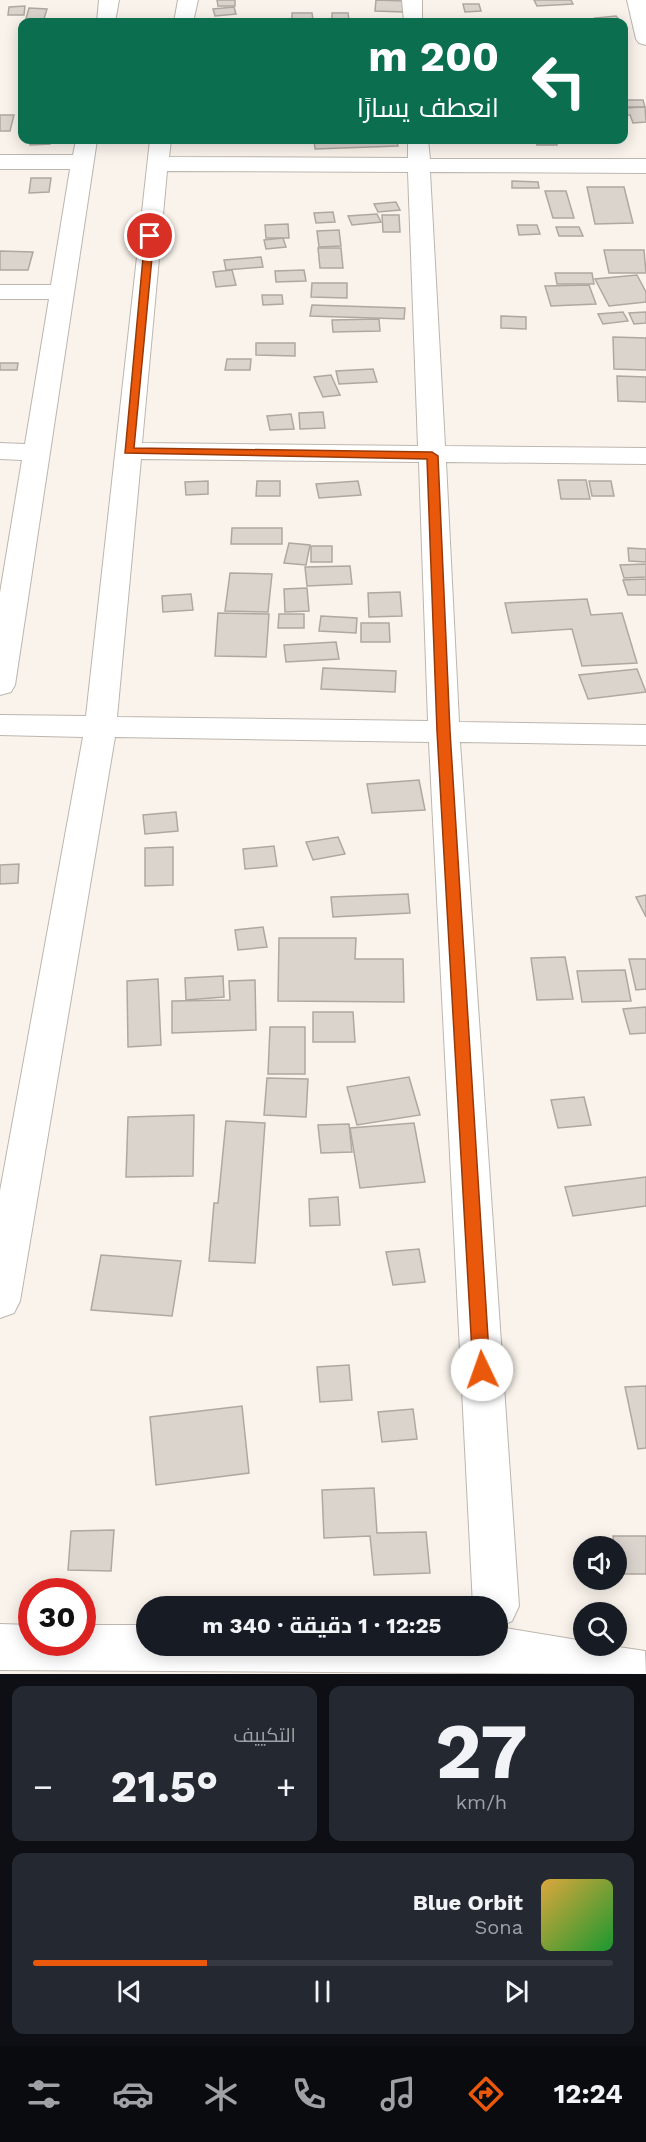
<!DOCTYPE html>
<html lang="ar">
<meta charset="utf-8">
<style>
:root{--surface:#171b24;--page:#242831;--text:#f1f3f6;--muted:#9ea1a6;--line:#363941;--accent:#ea580c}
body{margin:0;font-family:"Work Sans",Cairo,sans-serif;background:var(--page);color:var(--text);direction:rtl;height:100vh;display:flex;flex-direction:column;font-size:22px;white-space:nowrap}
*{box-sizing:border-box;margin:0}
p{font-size:20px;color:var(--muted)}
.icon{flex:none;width:33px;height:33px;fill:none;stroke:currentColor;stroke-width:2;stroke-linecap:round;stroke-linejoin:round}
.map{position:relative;height:1674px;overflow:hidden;direction:ltr}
.drawer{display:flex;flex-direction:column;gap:12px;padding:12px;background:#0d0f14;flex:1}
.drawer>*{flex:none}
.top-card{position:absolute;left:18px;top:18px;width:610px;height:126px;border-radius:12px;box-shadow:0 3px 15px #0003;direction:rtl;background:#0b6e4f;color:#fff;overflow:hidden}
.tools{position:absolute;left:573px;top:1536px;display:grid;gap:12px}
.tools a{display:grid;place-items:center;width:54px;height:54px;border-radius:50%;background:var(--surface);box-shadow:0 3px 15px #0003;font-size:30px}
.speed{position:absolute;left:18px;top:1578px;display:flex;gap:12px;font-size:30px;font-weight:700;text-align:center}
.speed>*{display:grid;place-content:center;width:78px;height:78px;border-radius:50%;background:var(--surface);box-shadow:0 3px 15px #0003;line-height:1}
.speed .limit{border:9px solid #d22;background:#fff;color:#111}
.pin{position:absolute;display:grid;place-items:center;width:51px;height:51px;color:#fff;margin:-26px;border:3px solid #fff;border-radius:50%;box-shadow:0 2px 6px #0007}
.me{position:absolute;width:66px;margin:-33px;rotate:357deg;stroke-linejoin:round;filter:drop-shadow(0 0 4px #0008)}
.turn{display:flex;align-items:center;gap:21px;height:126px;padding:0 30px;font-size:27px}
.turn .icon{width:78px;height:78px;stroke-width:2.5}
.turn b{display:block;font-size:42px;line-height:51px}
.big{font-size:45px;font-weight:700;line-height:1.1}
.drawer .card{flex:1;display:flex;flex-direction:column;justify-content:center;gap:9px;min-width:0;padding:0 21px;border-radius:12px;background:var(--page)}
.drawer .dial{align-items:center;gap:0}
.dial b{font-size:78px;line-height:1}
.song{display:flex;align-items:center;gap:18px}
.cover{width:72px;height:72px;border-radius:9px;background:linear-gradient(135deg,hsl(40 70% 55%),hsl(130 70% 35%))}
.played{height:6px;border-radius:3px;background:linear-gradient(90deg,var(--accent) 30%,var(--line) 30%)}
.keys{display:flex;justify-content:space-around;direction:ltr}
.heat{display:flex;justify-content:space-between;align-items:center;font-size:33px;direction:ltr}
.drawer .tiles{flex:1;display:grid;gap:12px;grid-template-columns:1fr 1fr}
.card:last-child{grid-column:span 2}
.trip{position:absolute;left:136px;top:1596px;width:372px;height:60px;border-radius:30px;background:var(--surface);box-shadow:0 3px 15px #0003;font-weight:700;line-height:60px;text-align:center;direction:rtl}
.dock{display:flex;height:96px;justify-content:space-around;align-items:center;background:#090b0e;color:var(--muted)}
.dock .icon{width:42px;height:42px}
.dock .current{color:var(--accent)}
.dock b{font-size:27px;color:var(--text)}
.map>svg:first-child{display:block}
.building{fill:#dad4cd;stroke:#aea8a1;stroke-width:1.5}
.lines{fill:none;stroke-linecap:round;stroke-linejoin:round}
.minor-casing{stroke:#bdb6af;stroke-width:2}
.minor{fill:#fff;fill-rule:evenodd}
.route{fill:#ea580c;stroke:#983908;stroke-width:1.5}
</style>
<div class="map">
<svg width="646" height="1674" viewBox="0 0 646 1674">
<rect width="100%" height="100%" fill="#f9f3eb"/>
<g class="building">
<path d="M217 0H235V6H218Z"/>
<path d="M376 0 404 1 403 12 375 11Z"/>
<path d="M534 0H571L573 4 537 6Z"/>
<path d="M463 4H479L481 11 465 12Z"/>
<path d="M25 6 24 15H8L9 7Z"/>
<path d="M234 7 236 14 215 16 213 9Z"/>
<path d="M29 8 47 9 43 22H25Z"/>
<path d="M292 13H312L313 20H292Z"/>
<path d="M332 13H348L349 20H332Z"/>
<path d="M616 16 621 22H598L595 18Z"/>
<path d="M624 100H643L645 107H624Z"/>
<path d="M645 107 646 122 633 123 630 115H624V108Z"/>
<path d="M0 115H14L10 131H0Z"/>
<path d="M30 140H50V144L30 145Z"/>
<path d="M314 140H396L398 146 315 149Z"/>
<path d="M536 140H556L557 145H537Z"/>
<path d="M31 178H51L49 192 29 193Z"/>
<path d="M512 181 538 182 539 188H512Z"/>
<path d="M587 187H624L633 223 595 224Z"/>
<path d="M545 191H566L574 218H553Z"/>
<path d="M396 202 400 210 378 212 374 204Z"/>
<path d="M333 212 335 222 316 223 314 213Z"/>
<path d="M377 214 381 222 352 225 348 216Z"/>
<path d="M382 215H399L400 232H383Z"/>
<path d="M288 224 289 238H266L265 225Z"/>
<path d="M517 225H537L540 234 519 235Z"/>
<path d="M556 227H579L583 236H559Z"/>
<path d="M339 230 341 246 319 247 317 231Z"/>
<path d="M283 238 286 247 266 249 264 240Z"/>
<path d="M318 248H341L343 268H320Z"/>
<path d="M604 250H644L646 273H609Z"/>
<path d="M0 251 33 252 28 270H0Z"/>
<path d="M261 257 263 267 226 270 224 260Z"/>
<path d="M232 270 236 285 216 287 213 272Z"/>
<path d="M304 270 306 281 276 282 275 271Z"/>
<path d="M555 273H592L594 284H557Z"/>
<path d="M637 275 646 292V302L609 306 595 279Z"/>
<path d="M312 283H347V298L311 297Z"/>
<path d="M589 285 596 304 551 306 545 286Z"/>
<path d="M262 295H282L283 304 263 305Z"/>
<path d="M312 305 405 308 404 319 310 316Z"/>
<path d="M623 312 628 321 603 324 598 314Z"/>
<path d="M646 312V323L634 324 629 313Z"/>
<path d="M501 316 526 317V329L501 328Z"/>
<path d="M379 319 380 331 333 332 332 320Z"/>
<path d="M613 337 646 338V370L614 369Z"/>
<path d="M256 343H295V356L256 355Z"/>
<path d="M227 359H251L250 370H225Z"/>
<path d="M0 363H18L17 370H0Z"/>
<path d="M373 369 377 382 339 384 336 371Z"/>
<path d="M331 375 340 395 323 397 314 377Z"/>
<path d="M617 376 646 377V402L618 401Z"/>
<path d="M323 412 325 428 300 429 299 413Z"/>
<path d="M291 414 294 429 270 430 267 416Z"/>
<path d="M558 480H586L590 499H561Z"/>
<path d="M208 481V494L186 495 185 482Z"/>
<path d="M257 481H280V496H256Z"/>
<path d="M358 481 361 495 319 498 316 484Z"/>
<path d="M589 481H611L614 496H592Z"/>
<path d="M232 528H282V544H231Z"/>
<path d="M289 543 310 545 306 565 284 563Z"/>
<rect x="311" y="546" width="21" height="16"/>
<path d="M628 548 646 549V562L629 561Z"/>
<path d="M646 564V577L624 578 620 565Z"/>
<path d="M350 566 352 584 307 586 305 567Z"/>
<path d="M230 573 272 574 268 612 225 611Z"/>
<path d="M646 579V595H628L623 580Z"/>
<path d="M307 588 309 611 285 612 284 589Z"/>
<path d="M400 592 402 616 369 617 368 593Z"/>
<path d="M191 594 193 610 163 612 162 596Z"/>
<path d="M587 599 591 615 622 613 637 663 582 666 572 629 512 633 505 603Z"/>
<path d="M218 613 269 614 266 657 215 656Z"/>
<path d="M279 614H304V628H278Z"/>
<path d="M321 616 357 618 356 633 319 631Z"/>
<path d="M361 623H389L390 642H361Z"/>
<path d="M336 642 339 659 286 662 284 645Z"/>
<path d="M323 668 396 671 395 692 321 689Z"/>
<path d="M637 669 646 692 588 699 579 675Z"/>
<path d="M419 780 425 810 372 813 367 784Z"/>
<path d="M176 812 178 831 145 834 143 815Z"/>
<path d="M338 837 345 854 313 860 306 842Z"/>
<path d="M274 846 277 866 245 869 243 849Z"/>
<path d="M173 847V885L145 886V848Z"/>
<path d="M19 864 18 883 0 884V865Z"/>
<path d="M408 894 410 913 333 917 331 897Z"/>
<path d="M646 895V917L636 897Z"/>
<path d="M263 927 267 947 238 950 235 930Z"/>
<path d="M279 938H356L355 959H403L404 1002 278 1001Z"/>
<path d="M565 957 573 999 537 1000 531 958Z"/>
<path d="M629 959H646V989L636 990Z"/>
<path d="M625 970 631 1001 582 1002 577 971Z"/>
<path d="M223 976 224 997 186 1000 185 978Z"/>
<path d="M158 979 161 1045 128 1047 127 981Z"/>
<path d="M255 980 256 1030 172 1033V1001L230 1000 229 981Z"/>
<path d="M646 1007V1033L630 1034 623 1009Z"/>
<path d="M313 1012H353L355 1042H313Z"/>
<path d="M270 1027H305V1074H268Z"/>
<path d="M409 1077 420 1115 357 1125 347 1087Z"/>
<path d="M267 1078 308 1079 306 1117 264 1115Z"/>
<path d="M584 1097 591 1125 558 1128 551 1100Z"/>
<path d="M194 1115 193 1176 126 1177 128 1117Z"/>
<path d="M226 1121 265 1123 255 1263 209 1261 214 1203H218Z"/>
<path d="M414 1123 425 1182 360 1188 350 1128Z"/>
<path d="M349 1124 352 1152 321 1153 318 1125Z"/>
<path d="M646 1177V1206L573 1216 565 1187Z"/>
<path d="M338 1197 340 1225 310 1226 309 1199Z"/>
<path d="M419 1249 425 1282 393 1285 386 1252Z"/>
<path d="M101 1255 181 1261 172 1316 91 1310Z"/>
<path d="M349 1365 352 1400 320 1402 317 1367Z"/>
<path d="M646 1386V1448L638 1449 625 1387Z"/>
<path d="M242 1406 249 1473 156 1485 150 1417Z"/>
<path d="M413 1409 417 1439 382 1442 378 1412Z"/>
<path d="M374 1488 377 1533 426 1532 430 1573 374 1575 370 1536 324 1538 322 1490Z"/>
<path d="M114 1530 111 1571 68 1570 71 1531Z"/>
<path d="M613 1536H646V1574H616V1546H614Z"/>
</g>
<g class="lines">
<defs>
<g id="minor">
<path d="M99 0H119L115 22H97Z"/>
<path d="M178 0H198L193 22H174Z"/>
<path d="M402 0H422V22H404Z"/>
<path d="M627 0H646V45L639 43 636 39Z"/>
<path d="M76 140H97L15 685 11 692 0 695V593L22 460 0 459V443L25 444 49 299H0V285H51L70 169H0V155H73Z"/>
<path d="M150 140H171L169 157 408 158V140H428L430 159H646V173L430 172 445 446 646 448V464L446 462 459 722 646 725V745L460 742 519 1606 512 1621 499 1627 584 1641V1646H612L645 1651 646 1674 0 1670V1624L32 1625V1642H82V1625H147V1646H498V1606H473L429 742 115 737 20 1301 14 1313 0 1318V1191L83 737 0 735V715L86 716ZM167 171 408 172 418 446 142 443ZM141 459 419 462 428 721 117 717Z"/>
</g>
</defs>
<use href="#minor" class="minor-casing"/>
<use href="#minor" class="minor"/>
</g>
<path class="route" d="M150 233 154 236 134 448 432 452 438 456 450 731 490 1370 488 1375 482 1377 475 1375 473 1370 437 731 427 459 125 453 145 236Z"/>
</svg>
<div class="tools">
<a><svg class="icon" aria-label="sound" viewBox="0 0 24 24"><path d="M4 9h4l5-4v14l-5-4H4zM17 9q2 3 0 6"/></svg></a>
<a><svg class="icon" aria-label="search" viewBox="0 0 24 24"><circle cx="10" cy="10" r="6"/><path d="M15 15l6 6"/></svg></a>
</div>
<div class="speed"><div class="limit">30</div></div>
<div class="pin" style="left:150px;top:236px;background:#d93025"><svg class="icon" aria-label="arrive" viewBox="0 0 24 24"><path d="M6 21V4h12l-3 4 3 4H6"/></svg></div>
<svg class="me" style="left:482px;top:1370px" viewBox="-20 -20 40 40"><circle r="19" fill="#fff"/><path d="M0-13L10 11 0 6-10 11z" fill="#ea580c"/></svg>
<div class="trip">12:25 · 1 دقيقة · 340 m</div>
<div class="top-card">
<div class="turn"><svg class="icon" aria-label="left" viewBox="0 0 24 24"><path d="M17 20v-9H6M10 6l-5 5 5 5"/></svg><div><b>200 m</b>انعطف يسارًا</div></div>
</div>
</div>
<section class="drawer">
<div class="tiles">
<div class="card dial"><b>27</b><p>km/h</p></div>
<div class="card"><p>التكييف</p>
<div class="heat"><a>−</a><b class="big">21.5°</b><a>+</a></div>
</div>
<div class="card">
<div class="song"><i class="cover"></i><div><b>Blue Orbit</b><p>Sona</p></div></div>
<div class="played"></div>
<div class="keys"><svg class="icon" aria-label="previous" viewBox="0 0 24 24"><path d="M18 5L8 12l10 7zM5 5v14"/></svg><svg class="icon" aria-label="pause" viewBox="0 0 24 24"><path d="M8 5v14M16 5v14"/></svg><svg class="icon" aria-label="next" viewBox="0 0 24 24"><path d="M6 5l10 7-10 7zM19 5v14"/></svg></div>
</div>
</div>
</section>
<nav class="dock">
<b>12:24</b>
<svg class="icon current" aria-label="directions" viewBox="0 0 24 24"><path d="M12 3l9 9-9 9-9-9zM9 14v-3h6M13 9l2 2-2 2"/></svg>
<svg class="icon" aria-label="music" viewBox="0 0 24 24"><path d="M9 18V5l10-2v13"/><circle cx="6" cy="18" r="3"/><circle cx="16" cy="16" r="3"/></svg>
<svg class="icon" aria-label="phone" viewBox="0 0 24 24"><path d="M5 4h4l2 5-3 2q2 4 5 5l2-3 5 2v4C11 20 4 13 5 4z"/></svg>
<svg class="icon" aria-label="climate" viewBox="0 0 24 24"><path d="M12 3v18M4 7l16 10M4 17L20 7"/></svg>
<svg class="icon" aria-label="car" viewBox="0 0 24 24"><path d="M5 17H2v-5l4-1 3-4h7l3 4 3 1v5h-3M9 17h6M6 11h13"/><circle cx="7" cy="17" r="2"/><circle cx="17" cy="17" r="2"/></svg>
<svg class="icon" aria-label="filters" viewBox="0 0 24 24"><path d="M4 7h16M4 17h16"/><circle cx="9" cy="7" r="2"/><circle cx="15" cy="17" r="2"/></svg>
</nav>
